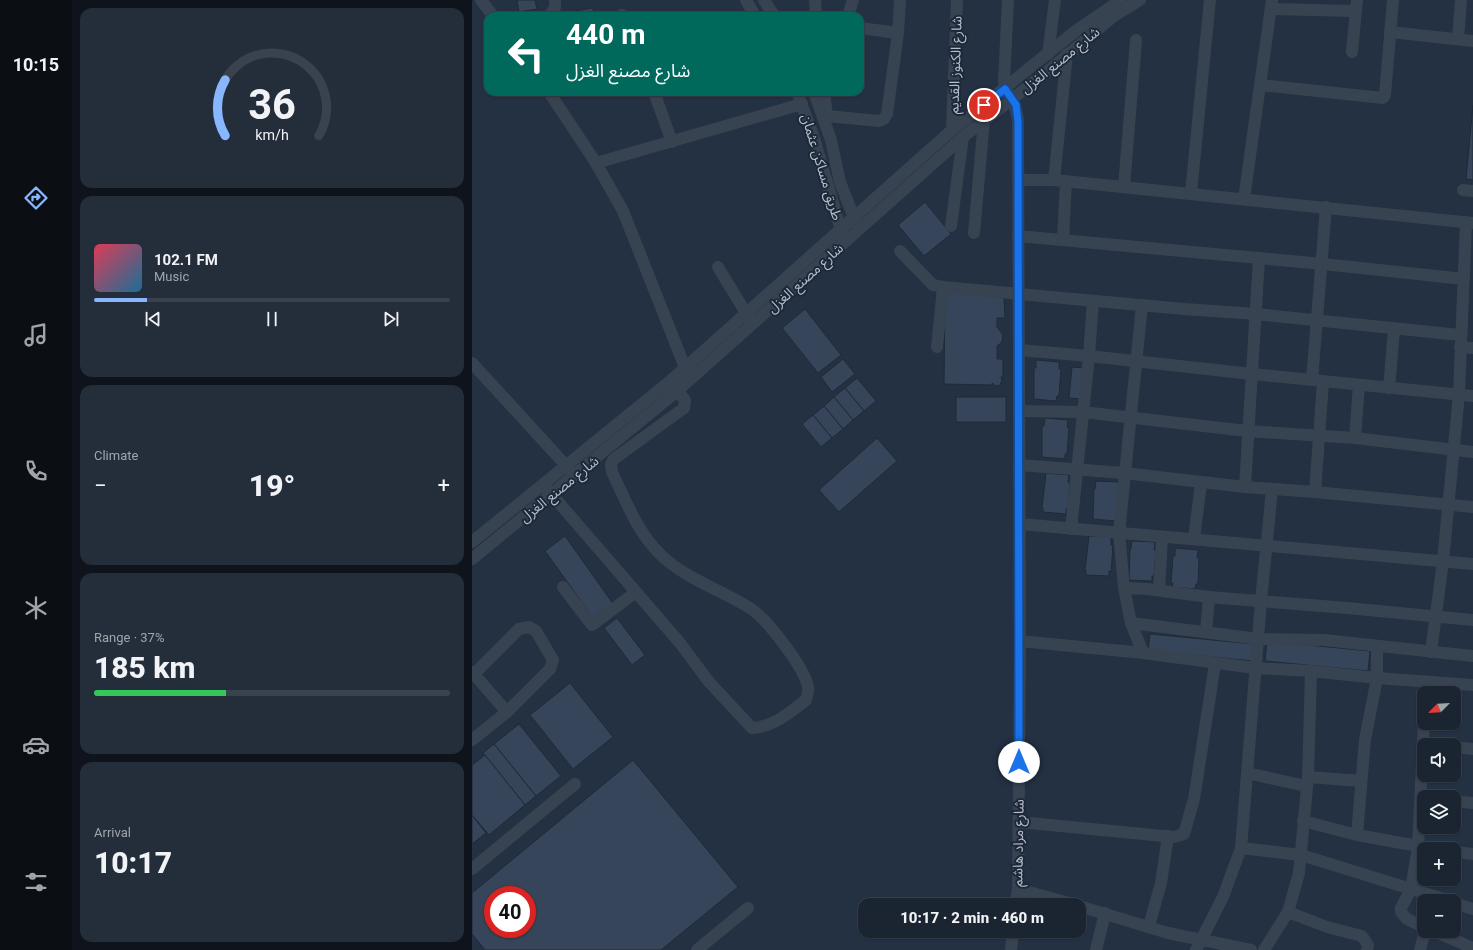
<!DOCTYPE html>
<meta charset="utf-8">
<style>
:root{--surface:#1b2532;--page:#242d3a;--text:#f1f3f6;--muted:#a0a5ac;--line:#39424d;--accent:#88b6ff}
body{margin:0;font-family:Roboto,"Noto Sans Arabic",sans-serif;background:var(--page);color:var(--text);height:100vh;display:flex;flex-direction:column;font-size:15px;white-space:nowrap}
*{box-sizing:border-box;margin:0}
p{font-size:13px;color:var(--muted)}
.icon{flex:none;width:22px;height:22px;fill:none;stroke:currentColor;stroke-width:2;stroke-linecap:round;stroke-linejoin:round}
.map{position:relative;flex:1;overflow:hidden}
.side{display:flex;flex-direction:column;gap:8px;padding:8px;background:#0f141c;width:400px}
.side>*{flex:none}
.top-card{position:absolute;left:12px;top:12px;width:380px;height:84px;border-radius:12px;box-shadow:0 1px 3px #0004,0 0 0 1px var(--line);background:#00695c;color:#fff;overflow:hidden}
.needle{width:26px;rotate:246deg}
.fabs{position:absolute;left:945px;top:686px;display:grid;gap:8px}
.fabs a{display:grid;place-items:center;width:44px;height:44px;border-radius:8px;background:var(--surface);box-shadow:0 1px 3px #0004,0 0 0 1px var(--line);font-size:20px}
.speed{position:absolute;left:12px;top:886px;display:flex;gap:8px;font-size:20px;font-weight:700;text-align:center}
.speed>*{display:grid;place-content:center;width:52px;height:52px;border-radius:50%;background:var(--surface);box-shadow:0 1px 3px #0004,0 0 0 1px var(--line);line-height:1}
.speed .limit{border:6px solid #d22;background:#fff;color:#111}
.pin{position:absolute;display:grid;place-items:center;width:34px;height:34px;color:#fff;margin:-17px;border:2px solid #fff;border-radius:50%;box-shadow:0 1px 4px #0007}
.me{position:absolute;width:44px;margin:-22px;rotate:0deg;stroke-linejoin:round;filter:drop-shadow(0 0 3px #0008)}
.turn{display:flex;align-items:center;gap:14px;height:84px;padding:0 16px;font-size:18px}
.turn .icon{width:52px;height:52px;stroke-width:2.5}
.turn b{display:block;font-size:28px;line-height:34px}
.big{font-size:30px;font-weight:800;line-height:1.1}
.side .card{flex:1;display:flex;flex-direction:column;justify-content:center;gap:6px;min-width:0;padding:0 14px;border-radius:12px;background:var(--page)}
.side .dial{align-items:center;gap:0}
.dial svg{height:104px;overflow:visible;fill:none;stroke:var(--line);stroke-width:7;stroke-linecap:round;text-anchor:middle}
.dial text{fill:var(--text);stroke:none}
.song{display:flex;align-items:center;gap:12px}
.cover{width:48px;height:48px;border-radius:6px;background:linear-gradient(135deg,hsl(350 70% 55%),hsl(200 70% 35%))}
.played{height:4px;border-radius:2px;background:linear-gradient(90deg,var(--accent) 15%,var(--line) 15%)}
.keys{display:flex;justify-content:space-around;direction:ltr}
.heat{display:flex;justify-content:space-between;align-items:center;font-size:22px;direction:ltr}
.charge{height:6px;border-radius:3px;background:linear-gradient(90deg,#34c759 37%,var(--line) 0)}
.trip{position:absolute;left:386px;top:898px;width:228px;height:40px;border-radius:12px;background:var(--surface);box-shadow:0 1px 3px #0004,0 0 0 1px var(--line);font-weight:800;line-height:40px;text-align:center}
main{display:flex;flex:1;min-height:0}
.tabs{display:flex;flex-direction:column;width:72px;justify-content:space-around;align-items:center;background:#0b0f14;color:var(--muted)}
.tabs .icon{width:28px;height:28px}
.tabs .on{color:var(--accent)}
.tabs b{font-size:18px;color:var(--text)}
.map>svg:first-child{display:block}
.building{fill:#364559;stroke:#1f2a39;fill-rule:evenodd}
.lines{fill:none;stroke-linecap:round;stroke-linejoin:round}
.minor{stroke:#384352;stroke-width:12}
.route-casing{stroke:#114b97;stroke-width:10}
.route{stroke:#1a73e8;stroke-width:7}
.labels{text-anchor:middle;stroke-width:4;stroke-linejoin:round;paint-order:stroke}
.street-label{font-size:14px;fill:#b5becc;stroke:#1d2838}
</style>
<main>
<nav class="tabs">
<b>10:15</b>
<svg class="icon on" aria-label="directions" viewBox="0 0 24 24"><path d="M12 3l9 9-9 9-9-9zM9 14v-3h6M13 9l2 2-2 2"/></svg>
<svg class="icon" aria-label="music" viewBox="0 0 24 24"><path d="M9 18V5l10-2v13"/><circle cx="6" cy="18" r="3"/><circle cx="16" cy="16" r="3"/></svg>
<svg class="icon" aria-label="phone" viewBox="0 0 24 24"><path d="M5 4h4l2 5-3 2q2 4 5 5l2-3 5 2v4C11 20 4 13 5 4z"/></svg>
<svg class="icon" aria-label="climate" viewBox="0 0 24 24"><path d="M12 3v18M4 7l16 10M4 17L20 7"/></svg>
<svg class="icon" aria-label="car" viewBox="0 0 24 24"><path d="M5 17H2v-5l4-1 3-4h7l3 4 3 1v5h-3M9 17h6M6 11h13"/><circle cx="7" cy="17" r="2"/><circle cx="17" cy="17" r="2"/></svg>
<svg class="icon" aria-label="filters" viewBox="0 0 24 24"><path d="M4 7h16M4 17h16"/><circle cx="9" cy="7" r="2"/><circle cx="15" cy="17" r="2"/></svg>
</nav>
<section class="side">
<div class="card dial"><svg viewBox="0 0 100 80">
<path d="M14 69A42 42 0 1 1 86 69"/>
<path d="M14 69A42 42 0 0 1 14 26" stroke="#88b6ff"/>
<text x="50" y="56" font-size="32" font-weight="700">36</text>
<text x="50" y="72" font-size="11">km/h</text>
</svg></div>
<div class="card">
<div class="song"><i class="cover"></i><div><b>102.1 FM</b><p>Music</p></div></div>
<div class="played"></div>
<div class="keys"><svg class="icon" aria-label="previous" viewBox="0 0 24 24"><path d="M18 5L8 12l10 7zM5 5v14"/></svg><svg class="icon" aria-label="pause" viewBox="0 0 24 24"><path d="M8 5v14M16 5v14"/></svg><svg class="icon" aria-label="next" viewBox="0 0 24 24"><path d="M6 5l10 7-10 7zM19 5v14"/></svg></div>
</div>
<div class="card"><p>Climate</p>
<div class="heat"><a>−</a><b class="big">19°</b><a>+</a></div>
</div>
<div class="card"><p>Range · 37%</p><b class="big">185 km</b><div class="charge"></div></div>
<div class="card"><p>Arrival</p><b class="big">10:17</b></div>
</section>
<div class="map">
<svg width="1001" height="950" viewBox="0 0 1001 950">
<rect width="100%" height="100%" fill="#243143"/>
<g class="building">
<path d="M45 0H63L65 9 47 12Z"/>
<path d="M121 8 122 16H103L102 11Z"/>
<path d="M1001 105V180L994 179Z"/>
<path d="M453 202 479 234 452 256 426 225Z"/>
<path d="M473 291 532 298 533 318H525V327L531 335 530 342 525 346V359H531V377H529L530 380 528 385 524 386 520 383V385L472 384Z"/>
<path d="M333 309 369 355 346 373 310 328Z"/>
<path d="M371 359 383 374 360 392 349 377Z"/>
<path d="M564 360 587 362V369H589L587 396H585L584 401 562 399V368H564Z"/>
<path d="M600 367 612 368 609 399 597 398Z"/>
<path d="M385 378 404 401 392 411 373 388Z"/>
<path d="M373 388 392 411 381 420 362 397Z"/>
<path d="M362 397 381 420 371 429 352 406Z"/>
<rect x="484" y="397" width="50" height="25"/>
<path d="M352 406 371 429 360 438 341 415Z"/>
<path d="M341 415 360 438 349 447 330 424Z"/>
<path d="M573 418 596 420 595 427H597L595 454H593V459L570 457V426H572Z"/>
<path d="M405 438 425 461 367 512 347 490Z"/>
<path d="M574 473 597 475 596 482H598L596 509H594V514L571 512V508H570Z"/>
<path d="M624 481 647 482 644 521 621 519 622 489H623Z"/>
<path d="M93 536 142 605 122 619 73 551Z"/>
<path d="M617 536 639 537V545H641L639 572 637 571V576L614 575V571L613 570Z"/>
<path d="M660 541 683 542 682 550H684L682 576H680V581L657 580 658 549H659Z"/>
<path d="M703 548 726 550 725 558H727L726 584H724L723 589 700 587 701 583H699L701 556H703Z"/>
<path d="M145 618 173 655 160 665 132 628Z"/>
<path d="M678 634 782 644 780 661 676 650Z"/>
<path d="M795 641 898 651 896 671 793 661Z"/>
<path d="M98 683 141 737 101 769 58 715Z"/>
<path d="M47 724 89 776 64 796 22 744Z"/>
<path d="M22 744 64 796 53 805 11 753Z"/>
<path d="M13 755 53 805 17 835 0 815V765Z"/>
<path d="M161 760 266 887 189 950H13L0 934V893ZM21 895H55V929H21Z"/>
<path d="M0 815 14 833 0 844Z"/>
</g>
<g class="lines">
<g class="minor">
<path d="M9 0 21 16"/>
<path d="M274 0 283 16"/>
<path d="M292 0 302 16"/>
<path d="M343 0 344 16"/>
<path d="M536 0 532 81C535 97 545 103 546 121L548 641 546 889 543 905"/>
<path d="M799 9 883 11"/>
<path d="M150 15 151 16"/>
<path d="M78 16 83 7V0"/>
<path d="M376 16 381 0"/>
<path d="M388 28 426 33"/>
<path d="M918 32 1001 41"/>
<path d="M986 39 989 0"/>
<path d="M880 52 885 0"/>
<path d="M576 54 583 0"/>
<path d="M595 54 582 180 1001 223"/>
<path d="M788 85 911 98 913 95 921 0"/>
<path d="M77 92 124 163 151 211 216 375"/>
<path d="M182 92 200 142"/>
<path d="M325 92 342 138 370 234"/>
<path d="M342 92 359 140 368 182 384 223"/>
<path d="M352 92 355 116 407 121 412 119 415 114 426 33 428 0"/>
<path d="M480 130 485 0"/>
<path d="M124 163 330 104"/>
<path d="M546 180H582"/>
<path d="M652 187 664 40"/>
<path d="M991 190 1001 191"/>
<path d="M719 193 738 0"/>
<path d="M772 199 800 0"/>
<path d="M479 226 491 137"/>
<path d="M502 233 512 120"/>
<path d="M546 236 851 264 992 279"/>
<path d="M591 240 594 181"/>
<path d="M428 251 461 285 471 287 712 309 784 314 988 335"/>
<path d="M246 267 277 318"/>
<path d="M670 305 647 533 652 588 659 623 787 639 852 640 1001 656"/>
<path d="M465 347 471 287"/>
<path d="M988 347 1001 348"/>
<path d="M547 350 617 356 780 374 1001 396"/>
<path d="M0 363 100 472"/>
<path d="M840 380 854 207"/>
<path d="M917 388 922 329"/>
<path d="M547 411 611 412 775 431 883 438 1001 452"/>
<path d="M883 438 887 385"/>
<path d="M547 465 652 473 773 487 843 492 1001 507"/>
<path d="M773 487 787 258"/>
<path d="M75 489 208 643 237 682 280 728C302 727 317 713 334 700 335 696 337 690 336 686 331 666 295 619 278 608 248 589 210 578 185 551 164 529 153 499 140 472L139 464 142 459 212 408 213 400 200 385"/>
<path d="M843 492 851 382"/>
<path d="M548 524 1001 564"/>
<path d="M599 529 617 356 621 301"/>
<path d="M722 539 729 483"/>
<path d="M0 542 197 382 480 130 605 30 649 0"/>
<path d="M0 559 205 391 491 137 571 75 642 16 668 0"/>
<path d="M91 587 120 625 164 592"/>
<path d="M652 588 675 589 737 597 875 608 1001 620"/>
<path d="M687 590 690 538"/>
<path d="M659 623 671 653"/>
<path d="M734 632 737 597"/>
<path d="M548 641 671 653 783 668 839 671 905 678 1001 685"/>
<path d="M959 652 971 561 987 394 994 222"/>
<path d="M0 672 35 712"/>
<path d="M952 722 946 847 939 889 929 908V912L935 919 952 927"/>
<path d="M0 740 35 712 78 669 81 660 64 631 57 627 47 629 2 674"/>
<path d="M982 747 1001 749"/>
<path d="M775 773 834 786"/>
<path d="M836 777 889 781"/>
<path d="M982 801 1001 803"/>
<path d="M831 821 885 835 963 849"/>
<path d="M547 822 702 837 712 834 722 799 743 664"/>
<path d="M885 835 893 740 905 678V646"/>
<path d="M769 848 829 855 978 901"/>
<path d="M982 852 1001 854"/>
<path d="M0 869 103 784"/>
<path d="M546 889 604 905"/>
<path d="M982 903 1001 909"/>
<path d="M607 906 696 933 779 950"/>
<path d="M816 912 855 927 890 936 896 945 895 950"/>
<path d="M677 926 689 883 696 836"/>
<path d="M962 931 1001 948"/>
<path d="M225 950 276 908"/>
<path d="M539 950 541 931"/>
<path d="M624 950 633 913"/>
<path d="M724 950 751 897 769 848 789 601 800 490"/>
<path d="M792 950 816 912 827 873 836 777 839 671"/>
<path d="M948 950 953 931"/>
</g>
</g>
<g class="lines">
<defs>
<path id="route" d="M512 105 533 89 544 105 546 121 547 762"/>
</defs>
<use href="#route" class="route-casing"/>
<use href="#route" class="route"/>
</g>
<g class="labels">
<g class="street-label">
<text transform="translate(588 60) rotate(-39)" y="5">شارع مصنع الغزل</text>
<text transform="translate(483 65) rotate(-88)" y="5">شارع الكنوز القديم</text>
<text transform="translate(350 167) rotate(73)" y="5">طريق مساكن عثمان</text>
<text transform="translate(333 278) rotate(-42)" y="5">شارع مصنع الغزل</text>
<text transform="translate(87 489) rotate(-39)" y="5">شارع مصنع الغزل</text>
<text transform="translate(546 843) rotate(-89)" y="5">شارع مراد هاشم</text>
</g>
</g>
</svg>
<div class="fabs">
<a><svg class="needle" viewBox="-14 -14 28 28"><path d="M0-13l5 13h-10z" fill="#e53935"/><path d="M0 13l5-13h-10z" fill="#a0a5ac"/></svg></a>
<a><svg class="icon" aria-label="sound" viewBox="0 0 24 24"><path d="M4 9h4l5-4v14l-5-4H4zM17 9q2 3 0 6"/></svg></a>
<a><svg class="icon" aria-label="layers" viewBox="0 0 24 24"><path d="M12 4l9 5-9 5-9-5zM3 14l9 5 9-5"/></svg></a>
<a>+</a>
<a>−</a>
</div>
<div class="speed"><div class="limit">40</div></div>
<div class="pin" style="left:512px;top:105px;background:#d93025"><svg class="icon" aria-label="arrive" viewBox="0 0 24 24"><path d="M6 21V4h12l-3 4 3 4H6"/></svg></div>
<svg class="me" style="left:547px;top:762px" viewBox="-20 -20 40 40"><circle r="19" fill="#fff"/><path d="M0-13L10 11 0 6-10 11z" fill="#1a73e8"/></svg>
<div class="trip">10:17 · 2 min · 460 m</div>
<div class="top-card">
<div class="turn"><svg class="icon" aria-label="left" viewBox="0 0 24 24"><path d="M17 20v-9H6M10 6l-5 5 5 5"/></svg><div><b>440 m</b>شارع مصنع الغزل</div></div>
</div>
</div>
</main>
